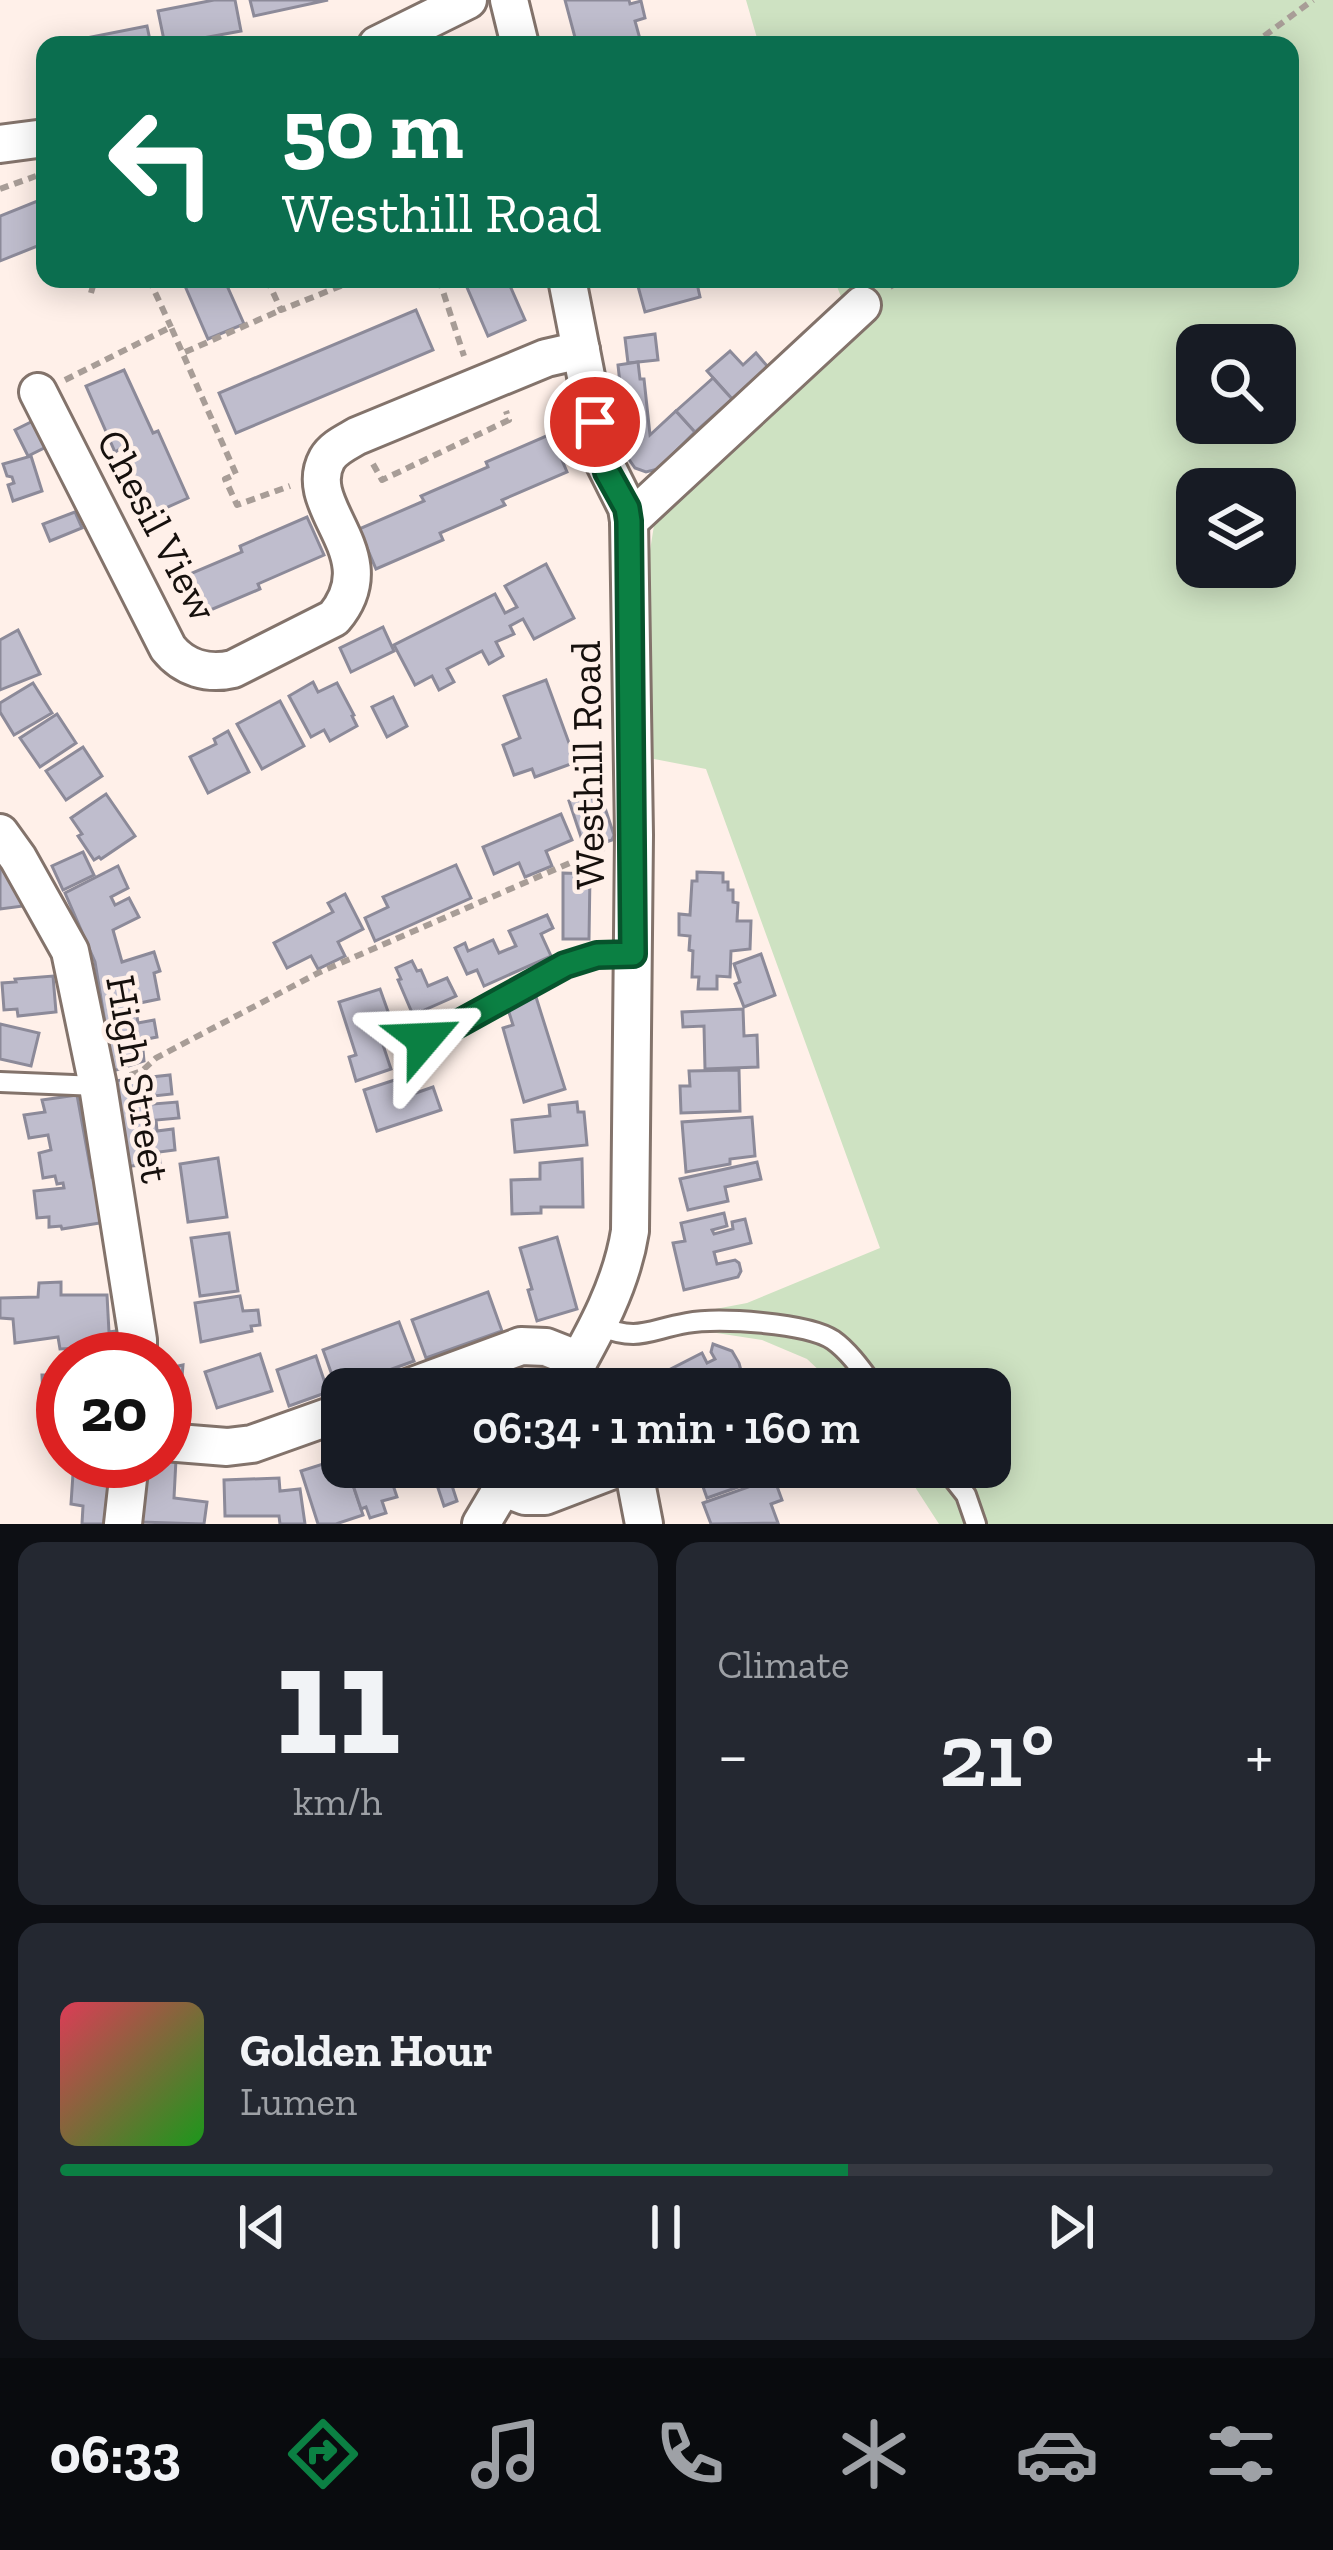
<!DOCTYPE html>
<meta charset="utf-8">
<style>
:root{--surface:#171b24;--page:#242831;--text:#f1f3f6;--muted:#9ea1a6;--line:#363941;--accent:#0b8043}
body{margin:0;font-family:"Zilla Slab",serif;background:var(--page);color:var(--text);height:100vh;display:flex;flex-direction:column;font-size:45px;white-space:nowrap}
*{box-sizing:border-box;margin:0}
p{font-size:39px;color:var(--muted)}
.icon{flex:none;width:66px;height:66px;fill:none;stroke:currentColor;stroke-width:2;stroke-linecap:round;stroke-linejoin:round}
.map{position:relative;height:1524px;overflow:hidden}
.panel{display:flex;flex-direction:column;gap:18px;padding:18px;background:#0d0f14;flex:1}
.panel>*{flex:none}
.banner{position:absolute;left:36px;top:36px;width:1263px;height:252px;border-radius:24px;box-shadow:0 6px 30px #0003;background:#0b6e4f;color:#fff;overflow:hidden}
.fabs{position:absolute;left:1176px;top:324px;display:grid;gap:24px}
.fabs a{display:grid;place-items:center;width:120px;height:120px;border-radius:24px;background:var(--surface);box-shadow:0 6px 30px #0003;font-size:60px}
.speed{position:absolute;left:36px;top:1332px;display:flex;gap:24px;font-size:60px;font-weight:700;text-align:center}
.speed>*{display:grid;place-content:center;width:156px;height:156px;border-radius:50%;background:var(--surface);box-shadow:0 6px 30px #0003;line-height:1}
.speed .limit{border:18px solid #d22;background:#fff;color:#111}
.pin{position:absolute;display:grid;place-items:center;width:102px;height:102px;color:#fff;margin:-51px;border:6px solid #fff;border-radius:50%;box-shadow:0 3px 12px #0007}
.me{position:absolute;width:132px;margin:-66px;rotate:64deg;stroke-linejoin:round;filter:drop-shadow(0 0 9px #0008)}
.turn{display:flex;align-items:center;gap:42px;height:252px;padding:0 48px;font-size:54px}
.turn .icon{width:156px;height:156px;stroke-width:2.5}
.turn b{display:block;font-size:84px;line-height:102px}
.big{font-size:90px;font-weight:600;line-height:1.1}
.panel .widget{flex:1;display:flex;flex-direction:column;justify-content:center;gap:18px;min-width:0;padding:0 42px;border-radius:24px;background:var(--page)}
.panel .dial{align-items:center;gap:0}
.dial b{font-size:156px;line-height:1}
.song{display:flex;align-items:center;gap:36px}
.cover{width:144px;height:144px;border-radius:18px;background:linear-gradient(135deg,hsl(350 70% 55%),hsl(120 70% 35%))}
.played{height:12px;border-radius:6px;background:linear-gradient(90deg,var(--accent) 65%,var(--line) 65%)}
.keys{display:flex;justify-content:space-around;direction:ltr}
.heat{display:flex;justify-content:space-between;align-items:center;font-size:66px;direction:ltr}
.panel .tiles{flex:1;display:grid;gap:18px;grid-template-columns:1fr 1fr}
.widget:last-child{grid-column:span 2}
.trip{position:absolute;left:321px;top:1368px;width:690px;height:120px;border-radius:24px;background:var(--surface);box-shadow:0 6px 30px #0003;font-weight:600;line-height:120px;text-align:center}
.dock{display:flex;height:192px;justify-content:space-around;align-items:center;background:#090b0e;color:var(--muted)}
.dock .icon{width:84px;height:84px}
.dock .selected{color:var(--accent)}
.dock b{font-size:54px;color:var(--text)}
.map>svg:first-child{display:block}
.green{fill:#cee2c2;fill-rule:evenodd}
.building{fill:#bfbdcd;stroke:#8c8a99;stroke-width:3}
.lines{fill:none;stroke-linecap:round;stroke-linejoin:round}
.lane-casing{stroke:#83736b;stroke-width:24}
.street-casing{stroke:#83736b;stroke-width:42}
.path{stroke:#a89d97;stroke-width:6;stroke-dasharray:9 6;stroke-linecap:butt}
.lane{stroke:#fff;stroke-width:18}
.street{stroke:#fff;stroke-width:36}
.route-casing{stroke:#07532c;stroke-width:30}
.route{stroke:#0b8043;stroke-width:21}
.labels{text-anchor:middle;stroke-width:9;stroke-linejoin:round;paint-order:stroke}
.street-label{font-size:42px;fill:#16100d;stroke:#fff0e9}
</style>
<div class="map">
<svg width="1333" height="1524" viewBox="0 0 1333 1524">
<rect width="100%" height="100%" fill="#fff0e9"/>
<path class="green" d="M746 0H1333V1524H939L902 1467H990V1389H839L807 1359 762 1340 697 1330 694 1313 747 1303 880 1248 706 769 649 758 647 570 657 506 850 319 834 279H1290V45H759ZM1197 345H1275V423H1197ZM1197 489H1275V567H1197Z"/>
<g class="building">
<path d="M214 0H235L241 31 165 45 158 11Z"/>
<path d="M250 0H328L254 16Z"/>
<path d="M565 0H629L630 4 641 1 645 18 635 21 640 39 626 42 627 45H577Z"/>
<path d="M147 26 151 45H51Z"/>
<path d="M45 198V243L0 261V216Z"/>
<path d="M182 279H224L244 324 208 339Z"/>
<path d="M476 279H507L525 320 488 336 466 285Z"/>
<path d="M636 279H696L700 297 645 312Z"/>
<path d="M416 310 433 350 236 433 219 393Z"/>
<path d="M655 334 658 360 628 363 625 338Z"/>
<path d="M730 351 743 365 756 353 768 367 732 399 707 371Z"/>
<path d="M638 362 640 379H644L650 435 676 411 695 432 658 469 646 472 635 468 628 458 618 365Z"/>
<path d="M124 370 153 433 158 431 188 498 150 515 120 449 115 452 86 386Z"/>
<path d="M713 378 732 399 695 432 676 411Z"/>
<path d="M33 421 46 447 28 456 15 430Z"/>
<path d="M551 434 567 472 502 500 505 505 440 533 443 540 376 569 359 529 424 501 421 496 488 467 486 462Z"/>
<path d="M31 456 42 491 13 501 8 485 14 483 12 477 7 476 3 464Z"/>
<path d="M75 512 82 528 50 541 43 524Z"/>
<path d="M307 517 324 555 258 584 260 589 194 617 178 579 242 552 240 546Z"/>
<path d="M546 564 574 618 534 639 523 619 510 626 514 634 496 642 503 656 489 664 482 651 447 669 454 682 439 690 432 676 415 685 394 645 495 594 505 613 517 607 505 586Z"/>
<path d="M383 627 394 651 351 672 340 648Z"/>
<path d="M18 630 40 674 0 690V640Z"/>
<path d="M546 680 576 762 535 777 532 769 514 775 503 745 520 738 504 696Z"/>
<path d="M313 682 318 692 337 683 354 715 352 716 357 726 330 741 324 730 311 737 289 696Z"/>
<path d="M33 683 52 713 14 735 0 712V703Z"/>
<path d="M393 697 407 726 387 737 372 707Z"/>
<path d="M280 701 304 746 262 769 237 724Z"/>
<path d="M57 714 76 743 40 767 20 738Z"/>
<path d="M228 731 249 772 208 793 190 757 216 744 214 739Z"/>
<path d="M83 747 102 776 66 800 46 771Z"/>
<path d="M106 794 135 836 101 859 99 857 94 860 78 836 82 834 71 818Z"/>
<path d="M591 794 595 805 603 802 614 835 612 840 585 849 569 801Z"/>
<path d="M561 814 572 840 546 851 552 866 525 877 519 863 494 874 483 847Z"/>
<path d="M83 852 94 875 63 890 52 866Z"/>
<path d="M0 865 21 895 23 906 0 909Z"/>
<path d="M456 865 471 898 375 941 365 918 388 907 383 897Z"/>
<path d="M118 866 128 888 111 897 115 905 129 898 139 917 113 930 122 962 154 952 160 971 154 973 159 999 135 1004 138 1023 154 1020 157 1037 142 1040 144 1061 113 1071 95 962 65 893Z"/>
<path d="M697 872 723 873V882H728V890H733V902L738 903 737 921H751L750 949 731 951 730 977 717 976V989H698L699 977H692L693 951 689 950 690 936 679 935V914L690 915 692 881H697Z"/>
<path d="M563 873 590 874 589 939H563Z"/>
<path d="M345 894 363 929 338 942 345 956 318 969 311 956 287 968 274 943 333 912 328 903Z"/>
<path d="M547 915 553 928 541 934 551 956 484 986 477 970 467 974 455 948 465 943 468 951 493 940 499 953 516 946 509 931Z"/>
<path d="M761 954 775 995 744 1007 735 984 740 982 734 964Z"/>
<path d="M412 961 417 971 421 970 428 986 447 978 456 996 413 1015 398 980 401 979 396 968Z"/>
<path d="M53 976 56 1012 18 1016 17 1009 4 1010 2 983 16 982 15 979Z"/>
<path d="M380 989 396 1034 381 1039 391 1069 356 1081 349 1057 356 1055 339 1002Z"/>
<path d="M536 997 565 1089 524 1102 503 1028 513 1025 507 1006Z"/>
<path d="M743 1009 744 1036 757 1035 758 1067 705 1069 704 1026 683 1027 682 1012Z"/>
<path d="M0 1024 39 1033 31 1066 0 1059Z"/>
<path d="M739 1070 740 1111 681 1113 680 1086H690L689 1071Z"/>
<path d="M170 1075 172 1094 153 1096 154 1104 177 1102 179 1118 156 1120 157 1131 173 1129 175 1150 159 1152 160 1163 122 1167 113 1081Z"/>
<path d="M407 1076 413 1094 433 1087 441 1110 377 1131 364 1090Z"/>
<path d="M77 1095 92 1177 100 1176 106 1222 62 1229 61 1226 49 1227V1217L37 1218 34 1191 64 1188 63 1183 57 1184 55 1176 43 1178 39 1153 51 1150 48 1135 29 1138 24 1115 45 1112 42 1100Z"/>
<path d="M577 1102 578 1112H584L587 1145 515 1152 512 1120 550 1116 549 1105Z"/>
<path d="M752 1117 755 1156 730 1159V1164L686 1172 682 1122Z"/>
<path d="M218 1158 227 1217 188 1222 180 1164Z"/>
<path d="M582 1159 583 1207H541V1213L512 1214 511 1180 540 1179V1163Z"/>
<path d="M757 1162 761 1179 725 1187 728 1201 688 1210 680 1179Z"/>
<path d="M724 1213 727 1226 712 1230 714 1234 733 1229 732 1222 745 1219 751 1243 714 1252 717 1264 735 1260 739 1263 741 1271 738 1277 684 1290 673 1243 685 1241 681 1223Z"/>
<path d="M229 1233 238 1291 200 1296 191 1238Z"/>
<path d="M557 1237 577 1309 537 1321 528 1290 532 1289 520 1248Z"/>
<path d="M61 1282V1295H107L109 1332 123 1330V1359H65V1356H78L77 1348 60 1349 58 1337 15 1343 13 1319 0 1318V1298L38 1297 39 1283Z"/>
<path d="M488 1292 502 1331 426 1358 412 1320Z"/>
<path d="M240 1296 243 1311 258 1310 260 1325 251 1326 252 1331 201 1342 195 1303Z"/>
<path d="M399 1322 414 1361 337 1389 323 1350Z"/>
<path d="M713 1344 732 1351 739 1363 746 1389H674L665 1372 702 1353 707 1363 715 1359 711 1352Z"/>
<path d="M260 1354 272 1391 217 1408 205 1372Z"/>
<path d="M316 1356 328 1392 289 1406 277 1370Z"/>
<path d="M183 1365 180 1400 165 1398V1369Z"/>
<path d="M42 1375H63V1400H43Z"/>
<path d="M165 1458 176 1459 174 1498 207 1502 204 1524 139 1522 147 1461H165Z"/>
<path d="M342 1458V1467H347L363 1515 336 1524H318L301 1471Z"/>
<path d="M82 1461H119L112 1524H82L83 1506 71 1504 73 1474 80 1475Z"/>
<path d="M347 1467H387L397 1497 382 1501 386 1513 370 1518 366 1507 361 1509Z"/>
<path d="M400 1467H446L457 1501 444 1506 434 1476 406 1485Z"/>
<path d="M696 1467H753L758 1480 707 1498Z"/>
<path d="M279 1478 280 1491 300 1489 305 1524H280L279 1516H225L224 1480Z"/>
<path d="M774 1478 782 1500 771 1504 778 1523 711 1524 703 1503Z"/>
</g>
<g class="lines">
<defs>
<g id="lane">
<path d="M424 1039 447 1030 565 965 597 955 633 954"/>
<path d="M0 1082 98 1086"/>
<path d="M598 1326C640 1342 647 1330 687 1323 718 1317 808 1323 833 1340 850 1352 864 1373 876 1389"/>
<path d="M944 1467 966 1495 976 1524"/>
</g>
<g id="street">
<path d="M509 0 520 45"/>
<path d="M377 45 468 0"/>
<path d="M0 144 45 138"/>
<path d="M38 392 168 648C184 668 208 675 233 669L334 618C388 554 300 508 327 459 333 448 347 442 357 436L546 358 581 350"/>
<path d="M629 521 862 305"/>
<path d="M0 833 18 858 70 951 98 1086 138 1340V1359"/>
<path d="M405 1389 521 1346 546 1347 579 1360"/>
<path d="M563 1389C591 1339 621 1289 630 1231L634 835 629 521 627 508 602 458 567 279"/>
<path d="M165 1442 227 1447 252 1444 342 1412"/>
<path d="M633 1467 644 1524"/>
<path d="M502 1487 525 1496H545L621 1467"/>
<path d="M123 1524 130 1461"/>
<path d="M481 1524 513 1470"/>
</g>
</defs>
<use href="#lane" class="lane-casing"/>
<use href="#street" class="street-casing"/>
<g class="path">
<path d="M1252 45 1313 0"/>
<path d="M0 189 36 176"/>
<path d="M122 279H125"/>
<path d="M149 279 171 327"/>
<path d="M267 279 281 310 358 279"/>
<path d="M439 279 464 356"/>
<path d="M890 287 903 279"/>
<path d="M91 293 95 279"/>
<path d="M185 352 281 310"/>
<path d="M65 380 171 327 236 474 225 479 237 505 290 486"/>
<path d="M373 464 382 480 509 420 506 411"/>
<path d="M130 1075 142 1071 156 1058 318 973 604 848"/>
</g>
<use href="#lane" class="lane"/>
<use href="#street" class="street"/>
</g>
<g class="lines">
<defs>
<path id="route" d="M424 1039 447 1030 565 965 597 955 633 954 629 521 627 508 607 472 595 422"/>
</defs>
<use href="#route" class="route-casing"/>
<use href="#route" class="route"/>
</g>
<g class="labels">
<g class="street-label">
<text transform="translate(158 525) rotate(62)" y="15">Chesil View</text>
<text transform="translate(587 765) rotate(-91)" y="15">Westhill Road</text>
<text transform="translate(139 1079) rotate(80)" y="15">High Street</text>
</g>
</g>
</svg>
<div class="fabs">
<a><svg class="icon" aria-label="search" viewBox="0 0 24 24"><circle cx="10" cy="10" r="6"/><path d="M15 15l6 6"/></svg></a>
<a><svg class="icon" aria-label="layers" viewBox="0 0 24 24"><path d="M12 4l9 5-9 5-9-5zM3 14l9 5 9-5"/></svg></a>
</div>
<div class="speed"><div class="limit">20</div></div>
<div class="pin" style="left:595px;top:422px;background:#d93025"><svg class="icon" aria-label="arrive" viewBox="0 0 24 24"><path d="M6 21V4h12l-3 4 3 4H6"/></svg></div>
<svg class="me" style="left:424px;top:1039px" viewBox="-20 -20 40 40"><path d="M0-17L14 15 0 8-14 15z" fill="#0b8043" stroke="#fff" stroke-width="4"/></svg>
<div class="trip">06:34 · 1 min · 160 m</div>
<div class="banner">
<div class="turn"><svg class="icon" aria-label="left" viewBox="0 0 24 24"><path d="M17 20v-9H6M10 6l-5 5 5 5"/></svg><div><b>50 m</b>Westhill Road</div></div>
</div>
</div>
<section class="panel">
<div class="tiles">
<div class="widget dial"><b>11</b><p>km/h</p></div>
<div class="widget"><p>Climate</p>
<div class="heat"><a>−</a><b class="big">21°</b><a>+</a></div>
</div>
<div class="widget">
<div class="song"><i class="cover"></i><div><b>Golden Hour</b><p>Lumen</p></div></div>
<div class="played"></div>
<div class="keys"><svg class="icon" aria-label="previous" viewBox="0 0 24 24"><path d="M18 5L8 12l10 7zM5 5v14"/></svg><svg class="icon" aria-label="pause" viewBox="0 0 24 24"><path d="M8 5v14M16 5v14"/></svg><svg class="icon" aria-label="next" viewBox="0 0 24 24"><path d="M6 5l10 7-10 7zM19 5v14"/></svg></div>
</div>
</div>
</section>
<nav class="dock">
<b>06:33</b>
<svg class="icon selected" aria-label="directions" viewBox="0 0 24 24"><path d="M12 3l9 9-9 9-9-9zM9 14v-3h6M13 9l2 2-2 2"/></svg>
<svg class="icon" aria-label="music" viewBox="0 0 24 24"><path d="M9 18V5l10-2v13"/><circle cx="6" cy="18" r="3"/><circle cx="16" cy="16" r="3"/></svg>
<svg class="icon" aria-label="phone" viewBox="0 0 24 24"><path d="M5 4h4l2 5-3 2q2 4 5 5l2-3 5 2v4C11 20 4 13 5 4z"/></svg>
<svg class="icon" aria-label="climate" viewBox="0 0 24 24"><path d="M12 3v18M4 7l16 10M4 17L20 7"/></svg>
<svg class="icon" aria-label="car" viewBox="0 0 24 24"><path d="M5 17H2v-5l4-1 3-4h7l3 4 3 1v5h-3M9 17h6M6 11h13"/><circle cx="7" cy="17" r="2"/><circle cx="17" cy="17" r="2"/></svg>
<svg class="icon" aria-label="filters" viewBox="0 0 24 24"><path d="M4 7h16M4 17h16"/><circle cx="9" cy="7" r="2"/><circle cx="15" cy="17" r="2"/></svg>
</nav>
